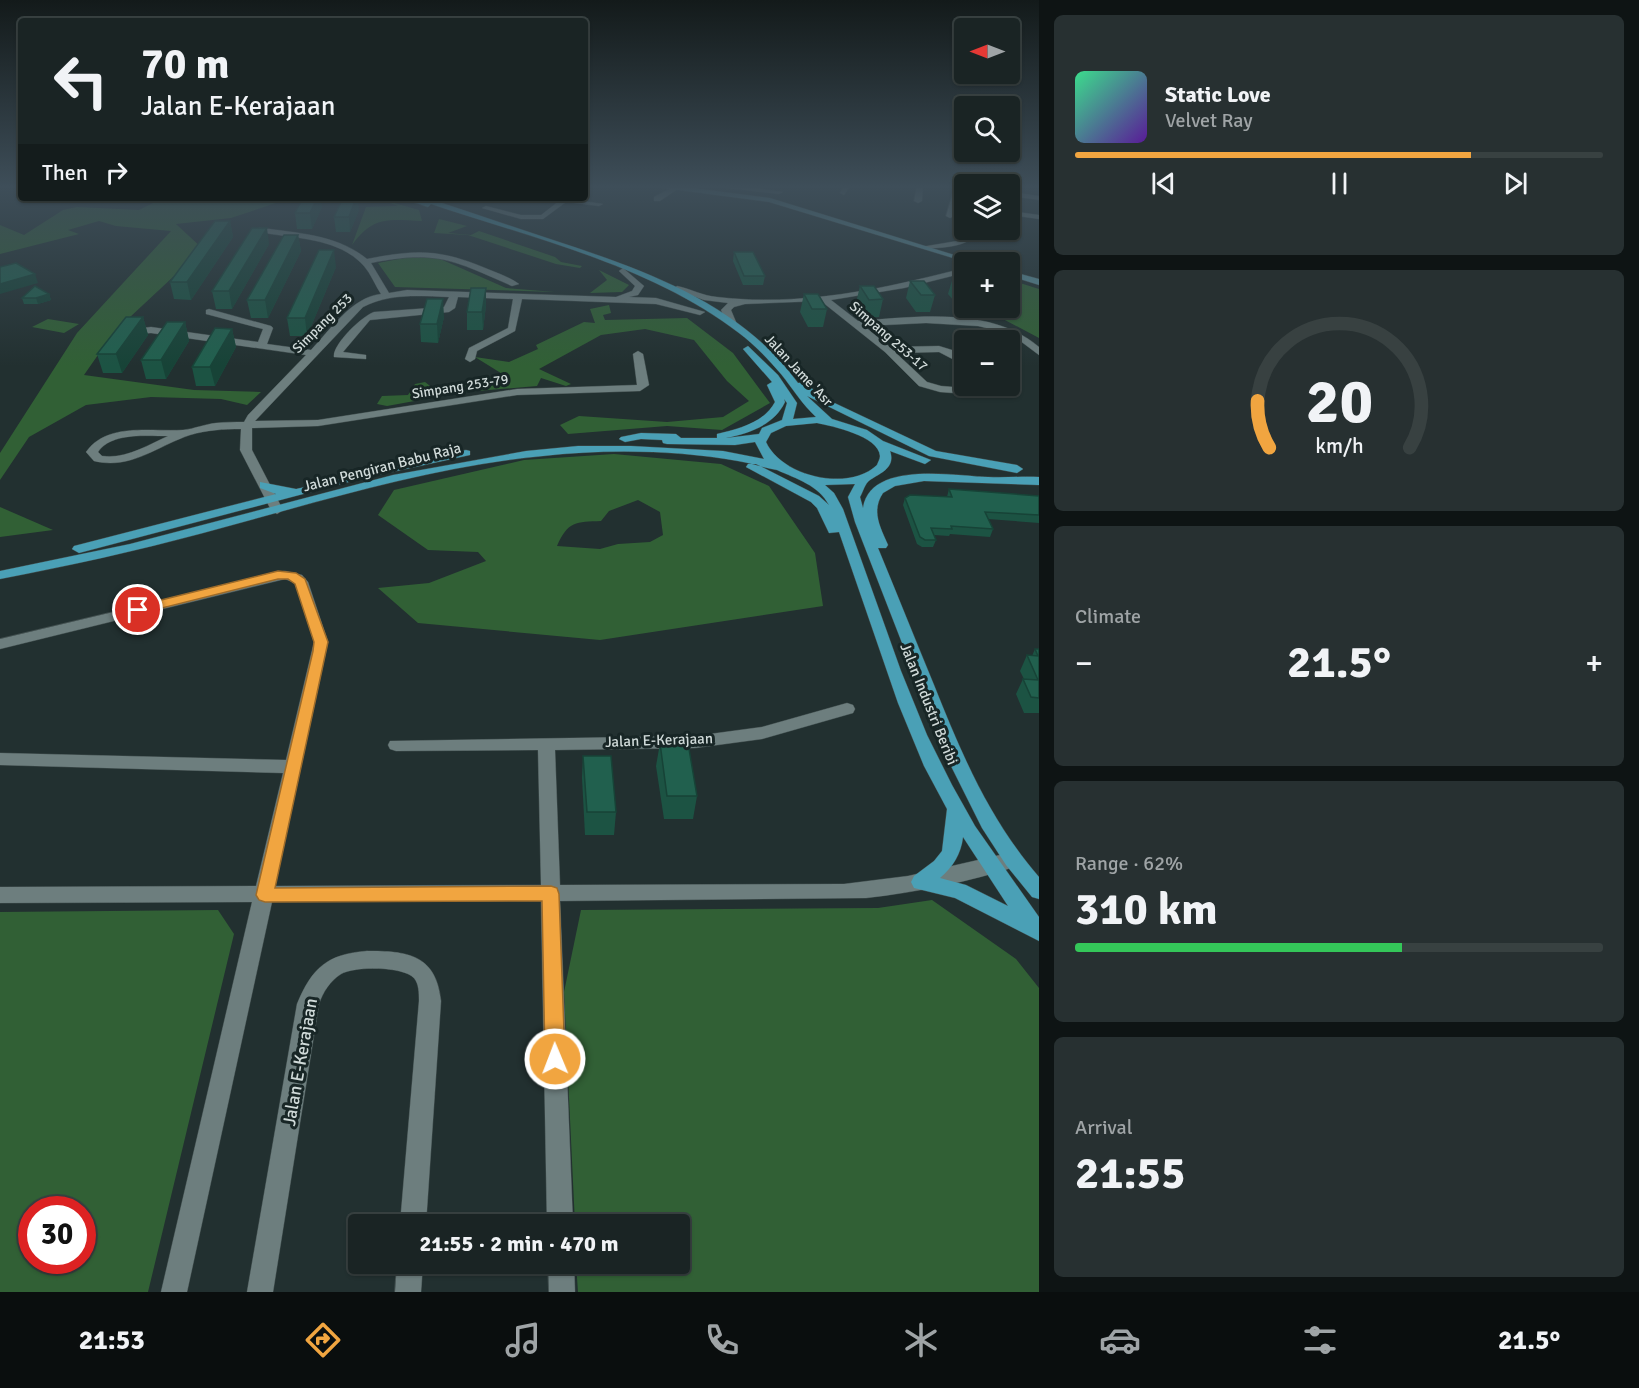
<!DOCTYPE html>
<meta charset="utf-8">
<style>
:root{--surface:#1a2424;--page:#273031;--text:#f1f3f6;--muted:#9fa4a6;--line:#384141;--accent:#f1a540}
body{margin:0;font-family:Signika,sans-serif;background:var(--page);color:var(--text);height:100vh;display:flex;flex-direction:column;font-size:22px;white-space:nowrap}
*{box-sizing:border-box;margin:0}
p{font-size:20px;color:var(--muted)}
.icon{flex:none;width:33px;height:33px;fill:none;stroke:currentColor;stroke-width:2;stroke-linecap:round;stroke-linejoin:round}
.map{position:relative;flex:1;overflow:hidden}
.panel{display:flex;flex-direction:column;gap:15px;padding:15px;background:#0e1414;width:600px}
.panel>*{flex:none}
.banner{position:absolute;left:18px;top:18px;width:570px;height:183px;border-radius:6px;box-shadow:0 2px 4px #0004,0 0 0 2px var(--line);background:#1a2424;color:var(--text);overflow:hidden}
.needle{width:39px;rotate:270deg}
.tools{position:absolute;left:954px;top:18px;display:grid;gap:12px}
.tools a{display:grid;place-items:center;width:66px;height:66px;border-radius:6px;background:var(--surface);box-shadow:0 2px 4px #0004,0 0 0 2px var(--line);font-size:30px}
.speed{position:absolute;left:18px;top:1196px;display:flex;gap:12px;font-size:30px;font-weight:700;text-align:center}
.speed>*{display:grid;place-content:center;width:78px;height:78px;border-radius:50%;background:var(--surface);box-shadow:0 2px 4px #0004,0 0 0 2px var(--line);line-height:1}
.speed .limit{border:9px solid #d22;background:#fff;color:#111}
.pin{position:absolute;display:grid;place-items:center;width:51px;height:51px;color:#fff;margin:-26px;border:3px solid #fff;border-radius:50%;box-shadow:0 2px 6px #0007}
.me{position:absolute;width:66px;margin:-33px;rotate:359deg;stroke-linejoin:round;filter:drop-shadow(0 0 4px #0008)}
.turn{display:flex;align-items:center;gap:21px;height:126px;padding:0 24px;font-size:27px}
.turn .icon{width:78px;height:78px;stroke-width:2.5}
.turn b{display:block;font-size:42px;line-height:51px}
.then{display:flex;align-items:center;height:57px;padding:0 24px;background:#0003;gap:12px;font-size:22px}
.big{font-size:45px;font-weight:700;line-height:1.1}
.panel .card{flex:1;display:flex;flex-direction:column;justify-content:center;gap:9px;min-width:0;padding:0 21px;border-radius:9px;background:var(--page)}
.panel .dial{align-items:center;gap:0}
.dial svg{height:156px;overflow:visible;fill:none;stroke:var(--line);stroke-width:7;stroke-linecap:round;text-anchor:middle}
.dial text{fill:var(--text);stroke:none}
.song{display:flex;align-items:center;gap:18px}
.cover{width:72px;height:72px;border-radius:9px;background:linear-gradient(135deg,hsl(150 70% 55%),hsl(270 70% 35%))}
.played{height:6px;border-radius:3px;background:linear-gradient(90deg,var(--accent) 75%,var(--line) 75%)}
.keys{display:flex;justify-content:space-around;direction:ltr}
.heat{display:flex;justify-content:space-between;align-items:center;font-size:33px;direction:ltr}
.charge{height:9px;border-radius:4px;background:linear-gradient(90deg,#34c759 62%,var(--line) 0)}
.trip{position:absolute;left:348px;top:1214px;width:342px;height:60px;border-radius:6px;background:var(--surface);box-shadow:0 2px 4px #0004,0 0 0 2px var(--line);font-weight:700;line-height:60px;text-align:center}
.menu{display:flex;height:96px;justify-content:space-around;align-items:center;background:#0a0e0e;color:var(--muted)}
.menu .icon{width:42px;height:42px}
.menu .selected{color:var(--accent)}
.menu b{font-size:27px;color:var(--text)}
main{display:flex;flex:1;min-height:0}
.map>svg:first-child{display:block}
.green{fill:#316035;fill-rule:evenodd}
.lines{fill:none;stroke-linecap:round;stroke-linejoin:round}
.street-casing{stroke:#414e4e;stroke-width:1}
.secondary-casing{stroke:#414e4e;stroke-width:1}
.primary-casing{stroke:#414e4e;stroke-width:1}
.street{fill:#6d7e7e;fill-rule:evenodd}
.secondary{fill:#5c8f9a;fill-rule:evenodd}
.primary{fill:#4aa0b6;fill-rule:evenodd}
.wall{fill:#1c5343}
.shaded-wall{fill:#174337}
.building{fill:#21604e;stroke:#174337;stroke-width:1.5}
.route{fill:#f1a540;stroke:#9d6b2a;stroke-width:1.5}
.labels{text-anchor:middle;stroke-width:6;stroke-linejoin:round;paint-order:stroke}
.far-street-label{font-size:14px;fill:#d0dad9;stroke:#182626}
.street-label{font-size:15px;fill:#d0dad9;stroke:#182626}
.near-street-label{font-size:18px;fill:#d0dad9;stroke:#182626}
</style>
<main>
<div class="map">
<svg width="1039" height="1292" viewBox="0 0 1039 1292">
<rect width="100%" height="100%" fill="#223030"/>
<g class="green">
<path d="M157 198H242L279 202 231 218 176 224 203 249 114 332 84 375 194 390 261 392 247 405 221 399 151 397 86 405 29 437 0 480V453L77 333 171 231 116 226 99 221 68 230 79 234 0 254V225L24 235 63 210 77 207 139 210 159 200Z"/>
<path d="M377 198 419 210 422 221C389 220 374 215 352 245L366 207 398 206Z"/>
<path d="M439 219 467 226 448 233 471 235 479 231 555 257 561 262 582 266 580 268 556 264 468 235 434 233Z"/>
<path d="M409 257 438 258 506 288 555 292 395 287 378 263Z"/>
<path d="M599 270 629 285 622 292 590 293 607 280Z"/>
<path d="M1010 280 1039 289V338L1003 319 993 308H1010Z"/>
<path d="M609 305 611 313 603 315 605 320 687 318 733 353 770 403 722 430 667 426 568 434 560 425 579 416 667 422 723 417 749 401 727 381 694 340 645 329 601 335 539 369 571 384 566 386 541 378 537 386 464 392 387 406 377 404 382 396 408 395 415 384 425 382 434 389 504 375 475 357 509 362 538 349 536 345 584 322 595 323 590 309Z"/>
<path d="M48 319 79 324 64 333 32 327Z"/>
<path d="M614 454 721 464 769 486 815 553 823 606 600 640 418 623 378 588 429 583 486 561 478 552 428 550 378 515 394 490 524 460ZM638 500 660 512 663 535 650 542 618 544 600 549 557 546C568 521 576 522 601 521L609 511Z"/>
<path d="M0 507 53 530 0 537Z"/>
<path d="M932 900 1016 959 1039 988V1292H578L576 1263H680V1224H575L564 992 581 910 878 908Z"/>
<path d="M218 910 234 934 148 1292H0V912ZM32 1209H82V1260H32Z"/>
</g>
<g class="lines">
<defs>
<g id="street">
<path d="M715 185H734L783 192 779 194 718 187Z"/>
<path d="M845 185H851L844 195 840 193Z"/>
<path d="M917 185H923L922 201 918 203 914 201Z"/>
<path d="M955 185 961 186 954 216 950 218 946 216Z"/>
<path d="M673 187 679 188 660 201H654V197Z"/>
<path d="M1010 192 1039 196V200L1010 196Z"/>
<path d="M247 198H304L288 202Z"/>
<path d="M563 198 603 204 599 206 566 202 543 219H521L482 208 486 206 521 215H541Z"/>
<path d="M1010 211 1039 215V219L1010 215Z"/>
<path d="M262 228C298 233 338 235 367 259 418 249 441 249 490 270 500 274 511 278 519 284L512 286C453 260 436 250 371 263L389 293 407 290 616 297 632 291 635 286 619 271 623 268 644 286 638 295 629 297 656 298 705 312 700 315 656 304 522 299 515 331 477 351 475 359 470 362 465 359 469 348 508 328 513 299 458 297 455 308 449 312 370 320 343 352 366 355V359L334 357C332 345 362 316 374 312L444 307 449 297C420 296 390 293 363 307L255 421 318 420 517 389 637 385 633 354 638 351 643 354 649 385 640 391 517 395 318 426 252 428V450L283 510 277 514 271 510 240 450 241 429C223 429 207 430 190 435 157 446 131 470 94 461L86 452C107 422 151 432 183 430 194 429 205 424 216 423 225 422 235 422 244 422L248 415 306 355 151 333 137 334 132 331 134 329 151 327 258 342 263 329 206 314V310L209 309 271 326 273 328 267 344 311 350C330 330 352 297 381 294 375 285 371 274 364 266 338 237 295 239 259 232V228ZM168 436C146 446 126 459 102 456L98 452C111 432 147 436 168 436Z"/>
<path d="M972 230 979 232C966 248 944 247 925 249L921 247 957 241Z"/>
<path d="M964 268V273L904 288 831 300 858 321C916 317 991 306 1039 347V355L1019 340 999 331 978 326 926 323 864 326 890 347 939 346 952 350 964 357V365L939 352 896 353 927 382 941 386 978 389 977 386H987L989 388 981 395 940 392 919 386 885 352 821 301 745 304 734 307 731 310 736 322 731 325 726 322 721 310 728 303 704 300 673 289 677 286C691 289 703 296 717 297 800 307 884 289 964 268Z"/>
<path d="M285 571 302 575 308 582 328 642 275 886 541 885 538 750 396 751 390 749 388 745 390 741 695 736 762 727 847 703 853 705 855 709 853 713 762 739 695 748 555 750 560 885 844 884 908 876 1013 852 1020 855 1022 860 1020 865C970 882 917 892 866 898L560 901 573 1224H547L541 901 272 902 187 1292H161L252 902 0 903V887L256 886 283 773 0 765V753L286 760 314 642 295 583 285 579 0 649V639Z"/>
<path d="M367 951C407 951 436 954 441 1001L426 1224H400L419 1001C419 993 419 984 414 978 403 966 354 966 341 974 330 981 323 992 319 1004L273 1292H247L297 1004C312 968 327 954 367 951Z"/>
<path d="M397 1263H423L421 1292H395Z"/>
<path d="M548 1263H574L575 1292H549Z"/>
</g>
<g id="secondary">
<path d="M652 185H670L770 198 977 262H966L769 202 655 187Z"/>
<path d="M1010 271 1039 279V285L1010 276Z"/>
</g>
<g id="primary">
<path d="M401 198H427C469 212 511 226 553 240 644 270 740 303 798 383L807 382 814 391 826 399 936 451 1017 465 1023 469 1017 473 929 456 807 396 832 419 867 430 883 441 931 460 925 464 890 451C896 468 880 473 870 480 865 483 863 492 860 497L863 508C870 460 955 476 988 477 1005 478 1021 476 1039 477V485L924 481 895 486 883 493C871 511 880 527 888 545L886 548H878C897 594 915 639 934 685 962 755 989 819 1039 877V899L1032 897 1006 865 982 828 946 756 855 522 848 497 855 484 825 485 834 493 843 509 901 671 927 735 952 785 975 826 1039 917V941L955 898 914 888 911 882 914 876 934 861 942 851 947 809 924 766 898 703 839 532 829 533 817 508 811 502 746 467 748 464H756L819 496 829 505C818 485 797 479 777 470 764 468 751 463 738 461 677 450 605 449 543 456 428 467 315 503 203 533 136 551 68 566 0 579V571L130 544 393 475 526 451 578 446H631L723 451 764 459 755 442 735 445 667 444 663 443 662 440 641 439 625 442 619 439 621 437 641 433 676 434 681 438H717V434C738 429 764 423 775 402L767 385 772 382 743 349 748 346 778 375 797 403 793 419 816 417C802 404 793 389 781 374 769 360 754 344 739 333 650 265 535 239 431 204L428 207ZM784 399 787 403 782 420 762 428 759 434 726 438C750 433 774 425 785 402ZM817 423C832 426 879 436 880 456 880 459 878 462 877 465 849 492 782 477 766 442L771 433 786 426ZM963 837 1008 906 966 885 940 878C953 867 961 854 963 837Z"/>
<path d="M466 450 470 451V455L360 479 79 553 72 549 74 546 276 494 260 488V482L296 489Z"/>
</g>
</defs>
<use href="#street" class="street-casing"/>
<use href="#secondary" class="secondary-casing"/>
<use href="#primary" class="primary-casing"/>
<use href="#street" class="street"/>
<use href="#secondary" class="secondary"/>
<use href="#primary" class="primary"/>
</g>
<g class="wall">
<path d="M322 207 312 229H297L295 213Z"/>
<path d="M359 210 350 232H336L334 217Z"/>
<path d="M230 221 233 237 191 300 174 299 170 282Z"/>
<path d="M298 235 301 251 268 318H251L247 300Z"/>
<path d="M269 244 232 309H216L212 291Z"/>
<path d="M734 252 765 276 763 285H743L733 261Z"/>
<path d="M336 267 307 336H290L287 318Z"/>
<path d="M953 277H964V308H974V309L960 308 948 294Z"/>
<path d="M910 281 935 295 930 312H916L906 298Z"/>
<path d="M860 286 883 299 879 317 865 318 856 303Z"/>
<path d="M486 288V305L483 330H467V312Z"/>
<path d="M49 294 51 300 38 304H24L22 298Z"/>
<path d="M804 294 827 309 823 327H808L800 312Z"/>
<path d="M143 317 148 335 122 373H103L97 354Z"/>
<path d="M444 317 438 343 421 342 420 324Z"/>
<path d="M185 322 189 341 166 379H146L141 360Z"/>
<path d="M232 329 236 347 215 386H196L192 367Z"/>
<path d="M949 489 1039 496V523L988 519 993 529 990 537 950 534 949 536 934 535 936 540 933 547H922L917 544 903 505 905 498 947 497Z"/>
<path d="M1035 649H1039V713H1024L1016 694 1023 679H1024L1020 671 1027 655 1032 656Z"/>
<path d="M660 743 697 796 693 819H664L656 766Z"/>
<path d="M583 756 616 812 614 835H585L582 778Z"/>
</g>
<g class="shaded-wall">
<path d="M317 198H321L322 207 312 229 310 213Z"/>
<path d="M356 198H358L359 210 350 232 349 217Z"/>
<path d="M230 221 233 237 191 300 187 282Z"/>
<path d="M267 228 269 244 232 309 229 291Z"/>
<path d="M298 235 301 251 268 318 265 300Z"/>
<path d="M334 250 336 267 307 336 305 318Z"/>
<path d="M35 274 38 283 0 294V284Z"/>
<path d="M486 288V305L483 330 482 312Z"/>
<path d="M49 294 51 300 38 304 36 298Z"/>
<path d="M443 299 444 317 438 343 437 324Z"/>
<path d="M143 317 148 335 122 373 116 354Z"/>
<path d="M185 322 189 341 166 379 161 360Z"/>
<path d="M232 329 236 347 215 386 210 367Z"/>
</g>
<g class="building">
<path d="M303 198H317L310 213H295Z"/>
<path d="M343 198H356L349 217H334Z"/>
<path d="M215 221H230L187 282H170Z"/>
<path d="M252 228H267L229 291H212Z"/>
<path d="M284 235H298L265 300H247Z"/>
<path d="M319 250H334L305 318H287Z"/>
<path d="M734 252H753L765 276H744Z"/>
<path d="M16 263 35 274 0 284V267Z"/>
<path d="M953 277H964V290Z"/>
<path d="M910 281H924L935 295H921Z"/>
<path d="M35 286 49 294 36 298H22Z"/>
<path d="M860 286H874L883 299 869 300Z"/>
<path d="M471 288H486L482 312H467Z"/>
<path d="M804 294H818L827 309H812Z"/>
<path d="M427 299H443L437 324H420Z"/>
<path d="M126 317H143L116 354H97Z"/>
<path d="M167 322H185L161 360H141Z"/>
<path d="M215 328 232 329 210 367H192Z"/>
<path d="M949 489 1039 496V515L985 512 993 529 951 526 952 529 931 528 936 540H925L920 537 905 498 910 495 952 497Z"/>
<path d="M1035 649H1039V698L1031 697 1023 679 1038 680 1027 655 1038 656Z"/>
<path d="M660 743H688L697 796H667Z"/>
<path d="M583 756H611L616 812H587Z"/>
</g>
<linearGradient id="sky" x2="0" y2="1"><stop stop-color="#131a1a"/><stop offset="0.51" stop-color="#3e4e59"/><stop offset="1" stop-color="#3e4e59" stop-opacity="0"/></linearGradient>
<rect width="1039" height="366" fill="url(#sky)"/>
<path class="route" d="M278 571 296 573 305 579 328 642 275 888 551 886 557 888 559 894 565 1059 562 1066 555 1069 548 1066 545 1059 542 901 265 902 259 900 256 895 313 651 314 642 295 584 288 579H278L138 614 131 610 133 607Z"/>
<g class="labels">
<g class="far-street-label">
<text transform="translate(322 323) rotate(-45)" y="5">Simpang 253</text>
<text transform="translate(889 336) rotate(41)" y="5">Simpang 253-17</text>
<text transform="translate(799 370) rotate(47)" y="5">Jalan Jame 'Asr</text>
<text transform="translate(460 386) rotate(-9)" y="5">Simpang 253-79</text>
</g>
<g class="street-label">
<text transform="translate(382 467) rotate(-14)" y="5">Jalan Pengiran Babu Raja</text>
<text transform="translate(929 704) rotate(68)" y="5">Jalan Industri Beribi</text>
<text transform="translate(659 740) rotate(-2)" y="5">Jalan E-Kerajaan</text>
</g>
<g class="near-street-label">
<text transform="translate(300 1062) rotate(-80)" y="6">Jalan E-Kerajaan</text>
</g>
</g>
</svg>
<div class="tools">
<a><svg class="needle" viewBox="-14 -14 28 28"><path d="M0-13l5 13h-10z" fill="#e53935"/><path d="M0 13l5-13h-10z" fill="#9fa4a6"/></svg></a>
<a><svg class="icon" aria-label="search" viewBox="0 0 24 24"><circle cx="10" cy="10" r="6"/><path d="M15 15l6 6"/></svg></a>
<a><svg class="icon" aria-label="layers" viewBox="0 0 24 24"><path d="M12 4l9 5-9 5-9-5zM3 14l9 5 9-5"/></svg></a>
<a>+</a>
<a>−</a>
</div>
<div class="speed"><div class="limit">30</div></div>
<div class="pin" style="left:138px;top:610px;background:#d93025"><svg class="icon" aria-label="arrive" viewBox="0 0 24 24"><path d="M6 21V4h12l-3 4 3 4H6"/></svg></div>
<svg class="me" style="left:555px;top:1059px" viewBox="-20 -20 40 40"><circle r="17" fill="#f1a540" stroke="#fff" stroke-width="3"/><path d="M0-11L8 9 0 5-8 9z" fill="#fff"/></svg>
<div class="trip">21:55 · 2 min · 470 m</div>
<div class="banner">
<div class="turn"><svg class="icon" aria-label="left" viewBox="0 0 24 24"><path d="M17 20v-9H6M10 6l-5 5 5 5"/></svg><div><b>70 m</b>Jalan E-Kerajaan</div></div>
<div class="then">Then<svg class="icon" aria-label="right" viewBox="0 0 24 24"><path d="M7 20v-9h11M14 6l5 5-5 5"/></svg></div>
</div>
</div>
<section class="panel">
<div class="card">
<div class="song"><i class="cover"></i><div><b>Static Love</b><p>Velvet Ray</p></div></div>
<div class="played"></div>
<div class="keys"><svg class="icon" aria-label="previous" viewBox="0 0 24 24"><path d="M18 5L8 12l10 7zM5 5v14"/></svg><svg class="icon" aria-label="pause" viewBox="0 0 24 24"><path d="M8 5v14M16 5v14"/></svg><svg class="icon" aria-label="next" viewBox="0 0 24 24"><path d="M6 5l10 7-10 7zM19 5v14"/></svg></div>
</div>
<div class="card dial"><svg viewBox="0 0 100 80">
<path d="M14 69A42 42 0 1 1 86 69"/>
<path d="M14 69A42 42 0 0 1 8 45" stroke="#f1a540"/>
<text x="50" y="56" font-size="32" font-weight="700">20</text>
<text x="50" y="72" font-size="11">km/h</text>
</svg></div>
<div class="card"><p>Climate</p>
<div class="heat"><a>−</a><b class="big">21.5°</b><a>+</a></div>
</div>
<div class="card"><p>Range · 62%</p><b class="big">310 km</b><div class="charge"></div></div>
<div class="card"><p>Arrival</p><b class="big">21:55</b></div>
</section>
</main>
<nav class="menu">
<b>21:53</b>
<svg class="icon selected" aria-label="directions" viewBox="0 0 24 24"><path d="M12 3l9 9-9 9-9-9zM9 14v-3h6M13 9l2 2-2 2"/></svg>
<svg class="icon" aria-label="music" viewBox="0 0 24 24"><path d="M9 18V5l10-2v13"/><circle cx="6" cy="18" r="3"/><circle cx="16" cy="16" r="3"/></svg>
<svg class="icon" aria-label="phone" viewBox="0 0 24 24"><path d="M5 4h4l2 5-3 2q2 4 5 5l2-3 5 2v4C11 20 4 13 5 4z"/></svg>
<svg class="icon" aria-label="climate" viewBox="0 0 24 24"><path d="M12 3v18M4 7l16 10M4 17L20 7"/></svg>
<svg class="icon" aria-label="car" viewBox="0 0 24 24"><path d="M5 17H2v-5l4-1 3-4h7l3 4 3 1v5h-3M9 17h6M6 11h13"/><circle cx="7" cy="17" r="2"/><circle cx="17" cy="17" r="2"/></svg>
<svg class="icon" aria-label="filters" viewBox="0 0 24 24"><path d="M4 7h16M4 17h16"/><circle cx="9" cy="7" r="2"/><circle cx="15" cy="17" r="2"/></svg>
<b>21.5°</b>
</nav>
